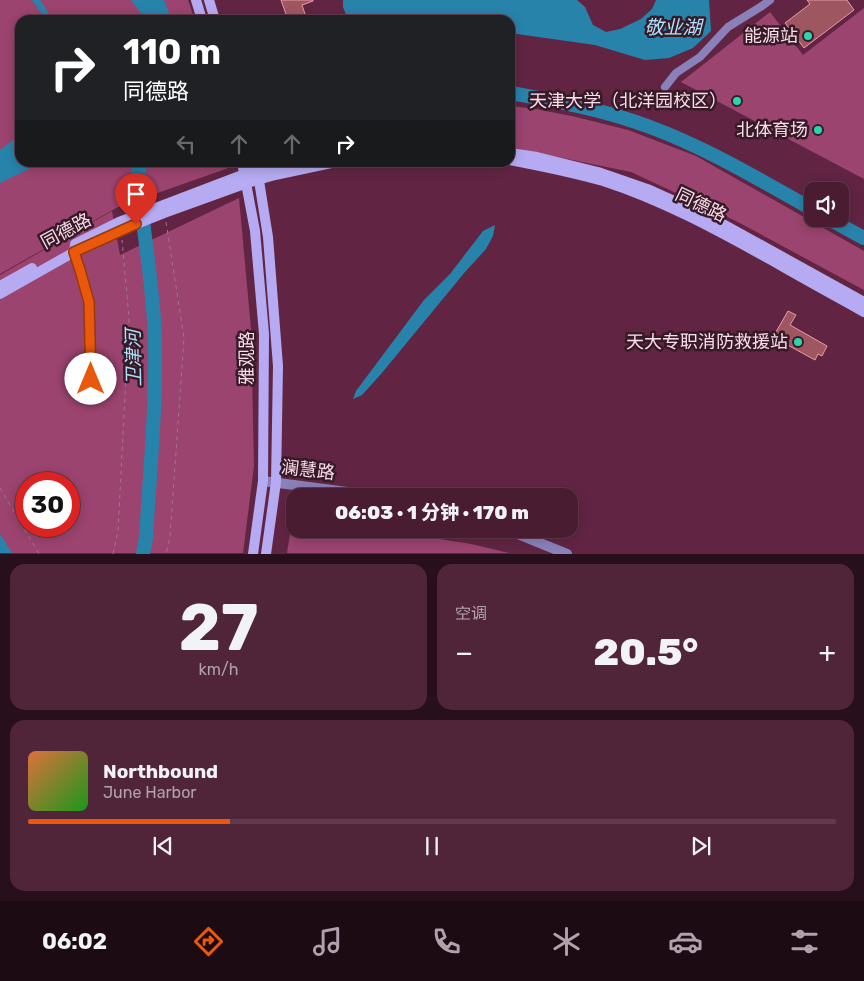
<!DOCTYPE html>
<html lang="zh">
<meta charset="utf-8">
<style>
:root{--surface:#491c32;--page:#50253a;--text:#f1f3f6;--muted:#b1a1ac;--line:#613a4d;--accent:#ea580c}
body{margin:0;font-family:Rubik,"Noto Sans SC",sans-serif;background:var(--page);color:var(--text);height:100vh;display:flex;flex-direction:column;font-size:19px;white-space:nowrap}
*{box-sizing:border-box;margin:0}
p{font-size:16px;color:var(--muted)}
.icon{flex:none;width:28px;height:28px;fill:none;stroke:currentColor;stroke-width:2;stroke-linecap:round;stroke-linejoin:round}
.map{position:relative;height:554px;overflow:hidden}
.drawer{display:flex;flex-direction:column;gap:10px;padding:10px;background:#280f1c;flex:1}
.drawer>*{flex:none}
.banner{position:absolute;left:15px;top:15px;width:500px;height:152px;border-radius:15px;box-shadow:0 2px 12px #0003,0 0 0 1px var(--line);background:#202124;color:#fff;overflow:hidden}
.buttons{position:absolute;left:804px;top:182px;display:grid;gap:10px}
.buttons a{display:grid;place-items:center;width:45px;height:45px;border-radius:10px;background:var(--surface);box-shadow:0 2px 12px #0003,0 0 0 1px var(--line);font-size:25px}
.speed{position:absolute;left:15px;top:472px;display:flex;gap:10px;font-size:25px;font-weight:700;text-align:center}
.speed>*{display:grid;place-content:center;width:65px;height:65px;border-radius:50%;background:var(--surface);box-shadow:0 2px 12px #0003,0 0 0 1px var(--line);line-height:1}
.speed .limit{border:8px solid #d22;background:#fff;color:#111}
.pin{position:absolute;display:grid;place-items:center;width:42px;height:42px;color:#fff;margin:-51px -21px;border-radius:50% 50% 50% 0;rotate:-45deg;box-shadow:0 0 5px #0007}
.pin .icon{rotate:45deg}
.me{position:absolute;width:55px;margin:-28px;rotate:0deg;stroke-linejoin:round;filter:drop-shadow(0 0 4px #0008)}
.turn{display:flex;align-items:center;gap:18px;height:105px;padding:0 25px;font-size:22px}
.turn .icon{width:65px;height:65px;stroke-width:2.5}
.turn b{display:block;font-size:35px;line-height:42px}
.lanes{display:flex;align-items:center;height:48px;padding:0 25px;background:#0003;justify-content:center;gap:25px;direction:ltr}
.lanes .off{opacity:.35}
.big{font-size:38px;font-weight:800;line-height:1.1}
.drawer .widget{flex:1;display:flex;flex-direction:column;justify-content:center;gap:8px;min-width:0;padding:0 18px;border-radius:15px;background:var(--page)}
.drawer .dial{align-items:center;gap:0}
.dial b{font-size:65px;line-height:1}
.song{display:flex;align-items:center;gap:15px}
.cover{width:60px;height:60px;border-radius:8px;background:linear-gradient(135deg,hsl(20 70% 55%),hsl(120 70% 35%))}
.played{height:5px;border-radius:2px;background:linear-gradient(90deg,var(--accent) 25%,var(--line) 25%)}
.keys{display:flex;justify-content:space-around;direction:ltr}
.heat{display:flex;justify-content:space-between;align-items:center;font-size:28px;direction:ltr}
.drawer .tiles{flex:1;display:grid;gap:10px;grid-template-columns:1fr 1fr}
.widget:last-child{grid-column:span 2}
.trip{position:absolute;left:286px;top:488px;width:292px;height:50px;border-radius:15px;background:var(--surface);box-shadow:0 2px 12px #0003,0 0 0 1px var(--line);font-weight:800;line-height:50px;text-align:center}
.menu{display:flex;height:80px;justify-content:space-around;align-items:center;background:#1d0b14;color:var(--muted)}
.menu .icon{width:35px;height:35px}
.menu .selected{color:var(--accent)}
.menu b{font-size:22px;color:var(--text)}
.map>svg:first-child{display:block}
.green{fill:#9b446f;fill-rule:evenodd}
.water{fill:#2883ab}
.lines{fill:none;stroke-linecap:round;stroke-linejoin:round}
.river{stroke:#2883ab;stroke-width:14}
.building{fill:#9e5761;stroke:#e99ba4}
.path{stroke:#a3748b;stroke-width:1;stroke-dasharray:4 4;stroke-linecap:butt}
.minor{stroke:#8b81ba;stroke-width:8}
.tertiary{stroke:#8b81ba;stroke-width:10}
.secondary{stroke:#b6aaf2;stroke-width:10}
.route-casing{stroke:#983908;stroke-width:12}
.route{stroke:#ea580c;stroke-width:9}
.poi-dot{fill:#2ad5ac;stroke:#361a27;stroke-width:2}
.labels{text-anchor:middle;stroke-width:5;stroke-linejoin:round;paint-order:stroke}
.poi-label{font-size:18px;fill:#fbdce9;stroke:#361a27;text-anchor:end}
.street-label{font-size:18px;fill:#fbdce9;stroke:#361a27}
.water-label{font-size:19px;font-style:italic;fill:#afe1fb;stroke:#361a27}
</style>
<div class="map">
<svg width="864" height="554" viewBox="0 0 864 554">
<rect width="100%" height="100%" fill="#612543"/>
<g class="green">
<path d="M0 0H188L195 20H20V162H233L234 166 118 207 0 274Z"/>
<path d="M864 8V179L681 82 770 12 803 55Z"/>
<path d="M510 106 536 109 576 117 628 130 696 156 864 251V290L736 221 631 172 538 153 510 150Z"/>
<path d="M239 198 251 329 254 466 243 553H0V275L112 211 120 255ZM26 484H69V526H26Z"/>
<path d="M295 520V529H388L421 536 471 544 509 553H287L292 521Z"/>
</g>
<g class="water">
<path d="M32 0H40L53 20H46Z"/>
<path d="M131 0H164L172 20H146Z"/>
<path d="M343 0H577L585 7 593 25 606 32 620 29 641 19 652 9 656 0H709L711 31 693 48 669 58 645 60 595 45 510 33V20H348L343 7Z"/>
<path d="M20 135V162L41 163 0 183V150Z"/>
<path d="M495 225 493 236 486 249 465 272 381 374 362 395 353 399 356 391 424 300 450 274 483 231Z"/>
<path d="M0 534 12 553H0Z"/>
</g>
<g class="lines">
<g class="river">
<path d="M510 93C557 101 605 110 650 127 707 148 760 180 812 209"/>
<path d="M141 162 138 174C142 223 151 272 154 321 158 393 150 466 146 538L143 554"/>
<path d="M829 219 864 238"/>
</g>
</g>
<g class="building">
<path d="M281 0H313V1L302 5 307 20H288Z"/>
<path d="M807 0H847L854 10 804 48 785 23 810 4Z"/>
<path d="M788 311 796 315 790 325 827 346 822 356 818 354 815 360 773 337Z"/>
</g>
<g class="lines">
<g class="path">
<path d="M166 222 184 338 170 537 166 554"/>
<path d="M0 488 39 554"/>
<path d="M113 554 118 531 129 318 122 240"/>
</g>
<g class="minor">
<path d="M665 87 676 73 700 57 728 27 762 6 770 0"/>
<path d="M73 248 80 270 89 302 91 379"/>
</g>
<g class="tertiary">
<path d="M263 481 378 496"/>
<path d="M505 529 567 554"/>
</g>
<g class="secondary">
<path d="M196 0 202 20"/>
<path d="M209 0 215 20"/>
<path d="M510 153 537 157 598 172 650 190 714 219 864 302"/>
<path d="M510 160C541 166 572 172 603 181 662 200 717 230 771 260 802 278 833 295 864 312"/>
<path d="M242 162 255 231 264 334 263 481 253 554"/>
<path d="M256 162 268 237 278 366 276 482 266 554"/>
<path d="M75 244 119 222 245 174 292 162"/>
<path d="M0 286 32 268"/>
<path d="M0 294 76 251 121 230 164 213 247 183 275 175 336 162"/>
</g>
</g>
<g class="lines">
<defs>
<path id="route" d="M91 379 89 302 80 270 74 252 136 224"/>
</defs>
<use href="#route" class="route-casing"/>
<use href="#route" class="route"/>
</g>
<g class="poi-dot">
<circle cx="808" cy="36" r="5"/>
<circle cx="737" cy="101" r="5"/>
<circle cx="818" cy="130" r="5"/>
<circle cx="798" cy="342" r="5"/>
</g>
<g class="labels">
<g class="poi-label">
<text x="798" y="42">能源站</text>
<text x="727" y="107">天津大学（北洋园校区）</text>
<text x="808" y="136">北体育场</text>
<text x="788" y="348">天大专职消防救援站</text>
</g>
<g class="street-label">
<text transform="translate(701 205) rotate(26)" y="6">同德路</text>
<text transform="translate(66 231) rotate(-28)" y="6">同德路</text>
<text transform="translate(247 358) rotate(-90)" y="6">雅观路</text>
<text transform="translate(308 470) rotate(7)" y="6">澜慧路</text>
</g>
<g class="water-label">
<text x="673" y="34">敬业湖</text>
<text transform="translate(133 358) rotate(-91)" y="7">卫津河</text>
</g>
</g>
</svg>
<div class="buttons">
<a><svg class="icon" aria-label="sound" viewBox="0 0 24 24"><path d="M4 9h4l5-4v14l-5-4H4zM17 9q2 3 0 6"/></svg></a>
</div>
<div class="speed"><div class="limit">30</div></div>
<div class="pin" style="left:136px;top:224px;background:#d93025"><svg class="icon" aria-label="arrive" viewBox="0 0 24 24"><path d="M6 21V4h12l-3 4 3 4H6"/></svg></div>
<svg class="me" style="left:91px;top:379px" viewBox="-20 -20 40 40"><circle r="19" fill="#fff"/><path d="M0-13L10 11 0 6-10 11z" fill="#ea580c"/></svg>
<div class="trip">06:03 · 1 分钟 · 170 m</div>
<div class="banner">
<div class="turn"><svg class="icon" aria-label="right" viewBox="0 0 24 24"><path d="M7 20v-9h11M14 6l5 5-5 5"/></svg><div><b>110 m</b>同德路</div></div>
<div class="lanes"><svg class="icon off" aria-label="left" viewBox="0 0 24 24"><path d="M17 20v-9H6M10 6l-5 5 5 5"/></svg><svg class="icon off" aria-label="ahead" viewBox="0 0 24 24"><path d="M12 20V5M6 11l6-6 6 6"/></svg><svg class="icon off" aria-label="ahead" viewBox="0 0 24 24"><path d="M12 20V5M6 11l6-6 6 6"/></svg><svg class="icon" aria-label="right" viewBox="0 0 24 24"><path d="M7 20v-9h11M14 6l5 5-5 5"/></svg></div>
</div>
</div>
<section class="drawer">
<div class="tiles">
<div class="widget dial"><b>27</b><p>km/h</p></div>
<div class="widget"><p>空调</p>
<div class="heat"><a>−</a><b class="big">20.5°</b><a>+</a></div>
</div>
<div class="widget">
<div class="song"><i class="cover"></i><div><b>Northbound</b><p>June Harbor</p></div></div>
<div class="played"></div>
<div class="keys"><svg class="icon" aria-label="previous" viewBox="0 0 24 24"><path d="M18 5L8 12l10 7zM5 5v14"/></svg><svg class="icon" aria-label="pause" viewBox="0 0 24 24"><path d="M8 5v14M16 5v14"/></svg><svg class="icon" aria-label="next" viewBox="0 0 24 24"><path d="M6 5l10 7-10 7zM19 5v14"/></svg></div>
</div>
</div>
</section>
<nav class="menu">
<b>06:02</b>
<svg class="icon selected" aria-label="directions" viewBox="0 0 24 24"><path d="M12 3l9 9-9 9-9-9zM9 14v-3h6M13 9l2 2-2 2"/></svg>
<svg class="icon" aria-label="music" viewBox="0 0 24 24"><path d="M9 18V5l10-2v13"/><circle cx="6" cy="18" r="3"/><circle cx="16" cy="16" r="3"/></svg>
<svg class="icon" aria-label="phone" viewBox="0 0 24 24"><path d="M5 4h4l2 5-3 2q2 4 5 5l2-3 5 2v4C11 20 4 13 5 4z"/></svg>
<svg class="icon" aria-label="climate" viewBox="0 0 24 24"><path d="M12 3v18M4 7l16 10M4 17L20 7"/></svg>
<svg class="icon" aria-label="car" viewBox="0 0 24 24"><path d="M5 17H2v-5l4-1 3-4h7l3 4 3 1v5h-3M9 17h6M6 11h13"/><circle cx="7" cy="17" r="2"/><circle cx="17" cy="17" r="2"/></svg>
<svg class="icon" aria-label="filters" viewBox="0 0 24 24"><path d="M4 7h16M4 17h16"/><circle cx="9" cy="7" r="2"/><circle cx="15" cy="17" r="2"/></svg>
</nav>
